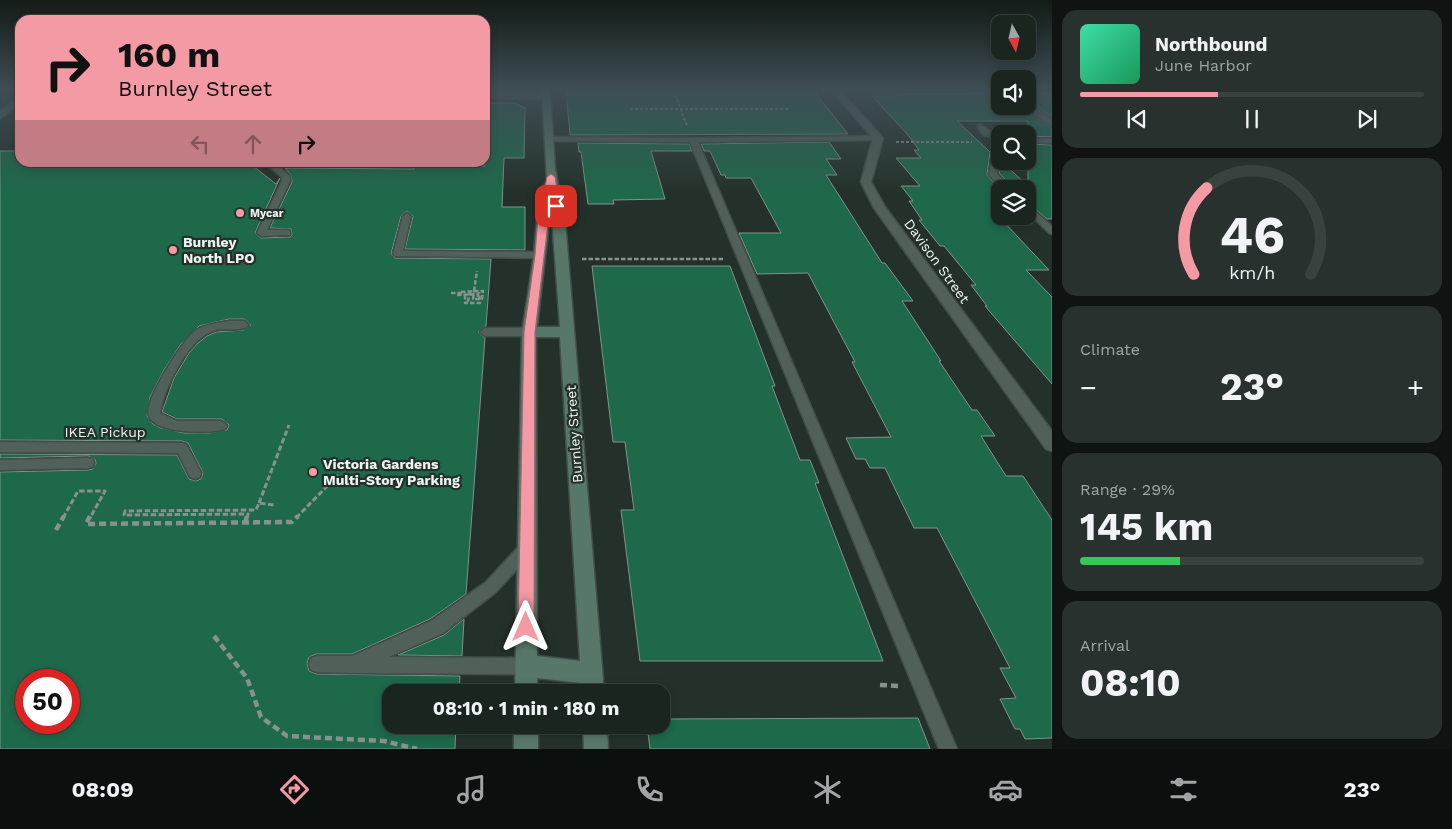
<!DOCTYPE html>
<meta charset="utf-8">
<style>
:root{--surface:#1b2520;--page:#28312d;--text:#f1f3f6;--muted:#a0a5a5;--line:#39423e;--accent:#f49aa5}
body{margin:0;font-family:"Work Sans",sans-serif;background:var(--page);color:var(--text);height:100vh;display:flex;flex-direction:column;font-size:19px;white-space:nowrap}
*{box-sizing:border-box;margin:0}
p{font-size:16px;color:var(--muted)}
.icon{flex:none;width:28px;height:28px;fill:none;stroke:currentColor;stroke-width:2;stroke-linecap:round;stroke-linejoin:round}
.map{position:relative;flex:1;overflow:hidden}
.drawer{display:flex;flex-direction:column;gap:10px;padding:10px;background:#0f1412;width:400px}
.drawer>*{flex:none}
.guide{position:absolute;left:15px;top:15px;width:475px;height:152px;border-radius:15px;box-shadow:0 2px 8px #0003,0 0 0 1px var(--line);background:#f49aa5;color:#111;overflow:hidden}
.needle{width:32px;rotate:172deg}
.controls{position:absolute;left:991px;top:15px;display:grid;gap:10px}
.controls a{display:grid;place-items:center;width:45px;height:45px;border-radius:10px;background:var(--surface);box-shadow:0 2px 8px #0003,0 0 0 1px var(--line);font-size:25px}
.speed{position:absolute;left:15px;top:669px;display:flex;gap:10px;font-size:25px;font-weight:700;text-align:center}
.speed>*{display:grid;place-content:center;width:65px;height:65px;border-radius:50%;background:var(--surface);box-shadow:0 2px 8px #0003,0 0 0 1px var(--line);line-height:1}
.speed .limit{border:8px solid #d22;background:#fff;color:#111}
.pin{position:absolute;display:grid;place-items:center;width:42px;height:42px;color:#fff;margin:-21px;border-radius:10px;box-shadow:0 2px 8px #0006}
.me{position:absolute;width:55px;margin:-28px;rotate:0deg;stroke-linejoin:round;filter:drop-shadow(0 0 4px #0008)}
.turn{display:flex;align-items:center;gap:18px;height:105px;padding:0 20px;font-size:22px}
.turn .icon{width:65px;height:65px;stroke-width:2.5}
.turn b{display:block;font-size:35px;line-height:42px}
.lanes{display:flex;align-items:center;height:48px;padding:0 20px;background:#0003;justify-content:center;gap:25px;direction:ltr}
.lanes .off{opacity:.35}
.big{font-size:38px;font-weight:700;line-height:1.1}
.drawer .widget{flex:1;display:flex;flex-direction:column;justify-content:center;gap:8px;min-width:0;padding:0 18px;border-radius:15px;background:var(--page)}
.drawer .dial{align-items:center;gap:0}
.dial svg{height:130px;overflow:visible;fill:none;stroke:var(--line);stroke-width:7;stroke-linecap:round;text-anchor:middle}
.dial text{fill:var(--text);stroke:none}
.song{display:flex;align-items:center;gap:15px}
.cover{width:60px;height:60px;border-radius:8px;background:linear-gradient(135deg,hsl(160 70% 55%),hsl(150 70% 35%))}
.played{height:5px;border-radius:2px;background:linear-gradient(90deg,var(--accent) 40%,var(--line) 40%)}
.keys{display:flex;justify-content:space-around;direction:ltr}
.heat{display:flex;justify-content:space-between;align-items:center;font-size:28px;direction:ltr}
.charge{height:8px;border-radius:4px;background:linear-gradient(90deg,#34c759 29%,var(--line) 0)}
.trip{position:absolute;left:382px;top:684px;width:288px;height:50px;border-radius:15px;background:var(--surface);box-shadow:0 2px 8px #0003,0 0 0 1px var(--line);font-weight:700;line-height:50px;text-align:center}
.tabs{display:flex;height:80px;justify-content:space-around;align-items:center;background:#0b0f0d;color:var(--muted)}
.tabs .icon{width:35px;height:35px}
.tabs .current{color:var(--accent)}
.tabs b{font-size:22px;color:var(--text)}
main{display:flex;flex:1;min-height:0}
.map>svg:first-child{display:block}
.building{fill:#1d694a;stroke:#82938a;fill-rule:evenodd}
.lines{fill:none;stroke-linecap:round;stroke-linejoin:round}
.pedestrian-tunnel{stroke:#424e48;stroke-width:12;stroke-dasharray:12 6;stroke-linecap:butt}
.service-casing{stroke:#424e48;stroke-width:3}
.minor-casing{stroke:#424e48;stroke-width:3}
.secondary-casing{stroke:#424e48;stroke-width:3}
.path-far3{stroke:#88928c;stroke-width:2;stroke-dasharray:3 2;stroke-linecap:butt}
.path-far2{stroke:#88928c;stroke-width:2.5;stroke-dasharray:4.5 2;stroke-linecap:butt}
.path-far1{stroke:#88928c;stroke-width:3;stroke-dasharray:5.5 2.5;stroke-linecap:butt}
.path{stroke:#88928c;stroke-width:4.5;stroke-dasharray:7 4;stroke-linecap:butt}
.service{fill:#516058;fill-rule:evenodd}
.minor{fill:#516058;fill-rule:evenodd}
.secondary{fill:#577868;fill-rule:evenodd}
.route{fill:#f49aa5;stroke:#9f646b}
.poi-dot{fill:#f49aa5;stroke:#24312a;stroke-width:2}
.labels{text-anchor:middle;stroke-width:4.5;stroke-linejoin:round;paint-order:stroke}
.far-poi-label{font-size:11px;font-weight:bold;fill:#edf5f0;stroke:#24312a;text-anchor:start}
.poi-label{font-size:14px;font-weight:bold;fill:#edf5f0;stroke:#24312a;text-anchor:start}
.street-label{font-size:14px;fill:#edf5f0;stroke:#24312a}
</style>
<main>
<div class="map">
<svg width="1052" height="749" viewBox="0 0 1052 749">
<rect width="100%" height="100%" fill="#24312a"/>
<g class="building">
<path d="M566 90H813L848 134 570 135Z"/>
<path d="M997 93 1000 94V106H1023L1052 129V137L1028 136V121H957L990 152 987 175 1000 189V216H1028V214L1032 219H1001L1049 270H1026L1052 297V384L985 306H987L971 285H976L944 246H940L919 220H922L909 201H913L901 186H920L896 158H921L914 150H919L908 135 872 96H899L897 94Z"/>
<path d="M1028 93H1052V117L1028 100Z"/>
<path d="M485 103H515L525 108 524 158H504L502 207H525V250L405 249 413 216 407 211 401 216 391 254 395 258 491 259 486 326 478 332 485 338 466 594 430 619 352 654H316L309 657 307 663 309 671 317 674 460 676 459 692H391V725H456L455 749H0V472L88 470 93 469 96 463 95 459 88 456 0 458V454L177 455 189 479 196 481 201 479 203 473 188 443 182 441 0 440V151H20V162H248L276 184 280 178 255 233 261 238 290 237 292 235 291 229 270 228 292 182 291 175 285 168 414 169 415 165 485 166ZM229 319H244L251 325 243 330 216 332 207 336 198 343 189 353 174 378 162 412 177 419H222L229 425 227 430 208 433H184L161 428 153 424 147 416 150 397 164 370 181 344 199 326ZM26 680H69V722H26Z"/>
<path d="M829 142 841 159H826L837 175H826L882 263H885L913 301H902L941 361H939L972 410H977L995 436H981L1006 476H1023L1052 520V738L1025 739 1020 729H1015L1000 699 1016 698 1000 668H1010L937 528H914L885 468H870L865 459H856L846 438 891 437 852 362H855L808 273 757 274 739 233H781L751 178H726L725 175H721L710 151H704L701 144Z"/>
<path d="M578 143 689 144 692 151H651L665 199 613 200 614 204H588L581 152H579Z"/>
<path d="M1028 144 1052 145V219H1047L1028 203V189H1014L999 173 1001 161 1028 186Z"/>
<path d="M592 266H730L775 386H772L800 460H810L819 483H815L883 661H640L621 510H634L625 442H613Z"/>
<path d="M464 619 462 656 398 655 444 635Z"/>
<path d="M918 718 930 749H650L647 725H661V719Z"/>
</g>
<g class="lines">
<path class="pedestrian-tunnel" d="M187 258 248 260"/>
<defs>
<g id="service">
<path d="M980 124 989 131 1000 135V139L983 135 977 126Z"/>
<path d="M878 136 882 138 881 140 698 142 957 749H939L690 142 549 141 545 139 549 137 693 138Z"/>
<path d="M1028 138 1052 139V143L1028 142Z"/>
<path d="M994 140H1000L997 174 1012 189H1003L989 175Z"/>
<path d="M264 162H273L290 176V181L267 230H287L290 231V235L261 236 257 233 282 181V177Z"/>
<path d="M1028 205 1052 226V234L1049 233 1028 212Z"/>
<path d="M407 213 411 216 403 251 540 252 545 255 540 258 395 256 393 254 403 216Z"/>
<path d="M229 321H244L249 325C243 332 226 328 216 330 189 336 164 388 160 413L177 421H221L225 423 227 426 225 429C211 434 155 434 149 416 143 402 183 339 196 330 206 324 218 323 229 321Z"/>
<path d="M485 328H529L534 332 529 336H485L480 332Z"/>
<path d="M0 442 182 443 186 444 201 473 200 477 195 479 190 477 178 453 0 452Z"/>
<path d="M88 458 93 459 94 463 93 467 88 468 0 470V460Z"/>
<path d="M527 541 532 543 534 548 532 553 496 592 443 633 389 657 526 658 532 660 534 666 532 672 526 674 351 673 317 672 311 670 309 664 311 658 317 656H352L431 621 486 582 522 543Z"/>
</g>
<g id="minor">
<path d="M831 90H840L883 138 871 182 885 207 1052 431V451L1046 449 874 208 861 182 873 138Z"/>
<path d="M485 92 547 93 551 96 547 99 485 98Z"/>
<path d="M20 98V105L0 118V111Z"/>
<path d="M1028 102 1052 119V127L1025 107 1028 106Z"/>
</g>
<g id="secondary">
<path d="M542 90H550L555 168 565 220 604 692H582L581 683 537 678V692H515L522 332 534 255 537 217 544 185 547 182ZM551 205 560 327H537ZM536 337H560L580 661 537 656Z"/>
<rect x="514" y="725" width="24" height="24"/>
<path d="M583 725H607L608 749H584Z"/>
</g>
</defs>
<use href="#service" class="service-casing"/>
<use href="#minor" class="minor-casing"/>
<use href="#secondary" class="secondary-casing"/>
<g class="path-far3">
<path d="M673 90 687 125"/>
<path d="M630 109H788"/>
<path d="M896 142H972"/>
</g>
<g class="path-far2">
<path d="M582 259H725"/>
<path d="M470 291 468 301H471"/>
<path d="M474 291H483L482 299H473Z"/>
<path d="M474 291 477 271"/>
<path d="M461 292 474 291"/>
<path d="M451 293H463"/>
<path d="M457 295 478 294V298"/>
<path d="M465 295V303H480L479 292"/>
</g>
<g class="path-far1">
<path d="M259 503 289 425"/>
<path d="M63 518 78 491H105L90 518"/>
<path d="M247 518 248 514 124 515 125 511 256 510 259 503 274 505"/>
<path d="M296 518 338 475"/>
</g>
<g class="path">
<path d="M90 516 86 524 292 522 298 516"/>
<path d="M245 523 247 516"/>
<path d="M56 530 64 516"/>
<path d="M214 636 247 678 261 717 287 736 384 741 417 749"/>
<path d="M880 685 900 686"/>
</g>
<use href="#service" class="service"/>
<use href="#minor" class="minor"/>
<use href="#secondary" class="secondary"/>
</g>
<linearGradient id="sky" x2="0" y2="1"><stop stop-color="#141b17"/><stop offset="0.46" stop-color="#3f4e55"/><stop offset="1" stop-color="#3f4e55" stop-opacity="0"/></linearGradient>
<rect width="1052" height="195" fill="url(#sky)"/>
<path class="route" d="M551 174 555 177 560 206 553 208 551 198 535 332 534 627 532 632 526 635 521 632 518 627 524 332 535 255 538 217 547 177Z"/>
<g class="poi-dot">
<circle cx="240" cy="213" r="5"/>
<circle cx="173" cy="250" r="5"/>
<circle cx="313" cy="472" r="5"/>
</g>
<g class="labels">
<g class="far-poi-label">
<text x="250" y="217">Mycar</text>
</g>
<g class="poi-label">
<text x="183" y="247">Burnley<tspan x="183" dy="16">North LPO</tspan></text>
<text x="323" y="469">Victoria Gardens<tspan x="323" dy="16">Multi-Story Parking</tspan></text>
</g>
<g class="street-label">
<text transform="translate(937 261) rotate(54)" y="5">Davison Street</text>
<text x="105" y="437">IKEA Pickup</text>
<text transform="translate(574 434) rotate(-94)" y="5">Burnley Street</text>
</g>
</g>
</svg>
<div class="controls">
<a><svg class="needle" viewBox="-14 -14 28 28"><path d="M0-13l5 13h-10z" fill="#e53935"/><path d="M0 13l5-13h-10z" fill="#a0a5a5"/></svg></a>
<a><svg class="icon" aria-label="sound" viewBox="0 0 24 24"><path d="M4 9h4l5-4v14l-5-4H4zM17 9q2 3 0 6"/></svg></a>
<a><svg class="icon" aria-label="search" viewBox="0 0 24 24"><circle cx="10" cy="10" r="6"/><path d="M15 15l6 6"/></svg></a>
<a><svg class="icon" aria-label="layers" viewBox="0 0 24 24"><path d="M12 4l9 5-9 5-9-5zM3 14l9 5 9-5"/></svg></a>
</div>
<div class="speed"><div class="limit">50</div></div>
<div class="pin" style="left:556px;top:206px;background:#d93025"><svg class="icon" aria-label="arrive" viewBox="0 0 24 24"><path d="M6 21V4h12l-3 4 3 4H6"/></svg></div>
<svg class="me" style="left:526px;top:627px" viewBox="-20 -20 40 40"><path d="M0-17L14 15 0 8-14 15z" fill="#f49aa5" stroke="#fff" stroke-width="4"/></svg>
<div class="trip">08:10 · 1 min · 180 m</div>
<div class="guide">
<div class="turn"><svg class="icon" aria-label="right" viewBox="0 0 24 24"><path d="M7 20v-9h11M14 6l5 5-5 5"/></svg><div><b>160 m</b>Burnley Street</div></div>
<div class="lanes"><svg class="icon off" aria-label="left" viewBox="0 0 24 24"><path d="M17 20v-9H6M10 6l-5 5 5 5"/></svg><svg class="icon off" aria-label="ahead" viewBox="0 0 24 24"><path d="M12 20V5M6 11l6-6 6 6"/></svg><svg class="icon" aria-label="right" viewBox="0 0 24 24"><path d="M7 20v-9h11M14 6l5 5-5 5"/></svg></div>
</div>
</div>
<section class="drawer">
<div class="widget">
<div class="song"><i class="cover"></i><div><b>Northbound</b><p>June Harbor</p></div></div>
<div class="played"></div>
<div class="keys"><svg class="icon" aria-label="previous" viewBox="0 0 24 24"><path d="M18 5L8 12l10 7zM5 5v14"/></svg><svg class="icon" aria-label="pause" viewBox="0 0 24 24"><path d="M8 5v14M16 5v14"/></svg><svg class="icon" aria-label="next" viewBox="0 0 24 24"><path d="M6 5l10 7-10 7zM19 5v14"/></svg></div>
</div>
<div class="widget dial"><svg viewBox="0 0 100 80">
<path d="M14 69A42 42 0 1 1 86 69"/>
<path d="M14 69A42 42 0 0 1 22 16" stroke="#f49aa5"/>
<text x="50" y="56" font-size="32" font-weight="700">46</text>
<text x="50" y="72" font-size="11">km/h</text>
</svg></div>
<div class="widget"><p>Climate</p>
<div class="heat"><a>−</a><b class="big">23°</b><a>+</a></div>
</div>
<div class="widget"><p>Range · 29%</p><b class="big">145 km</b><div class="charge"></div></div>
<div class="widget"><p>Arrival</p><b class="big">08:10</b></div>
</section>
</main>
<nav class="tabs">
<b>08:09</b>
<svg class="icon current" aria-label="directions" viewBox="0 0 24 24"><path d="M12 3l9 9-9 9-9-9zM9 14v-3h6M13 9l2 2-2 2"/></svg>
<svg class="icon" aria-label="music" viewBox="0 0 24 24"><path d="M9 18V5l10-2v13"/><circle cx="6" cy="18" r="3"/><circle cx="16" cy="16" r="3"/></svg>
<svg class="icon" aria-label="phone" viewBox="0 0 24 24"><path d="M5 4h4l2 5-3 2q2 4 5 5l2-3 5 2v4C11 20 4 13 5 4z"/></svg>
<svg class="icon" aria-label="climate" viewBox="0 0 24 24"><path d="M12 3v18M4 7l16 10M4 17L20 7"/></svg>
<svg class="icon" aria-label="car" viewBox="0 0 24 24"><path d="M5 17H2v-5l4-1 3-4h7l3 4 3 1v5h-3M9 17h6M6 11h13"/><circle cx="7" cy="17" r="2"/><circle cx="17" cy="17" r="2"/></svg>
<svg class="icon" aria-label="filters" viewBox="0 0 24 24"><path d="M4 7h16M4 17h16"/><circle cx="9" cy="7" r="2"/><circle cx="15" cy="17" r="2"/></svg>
<b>23°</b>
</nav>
